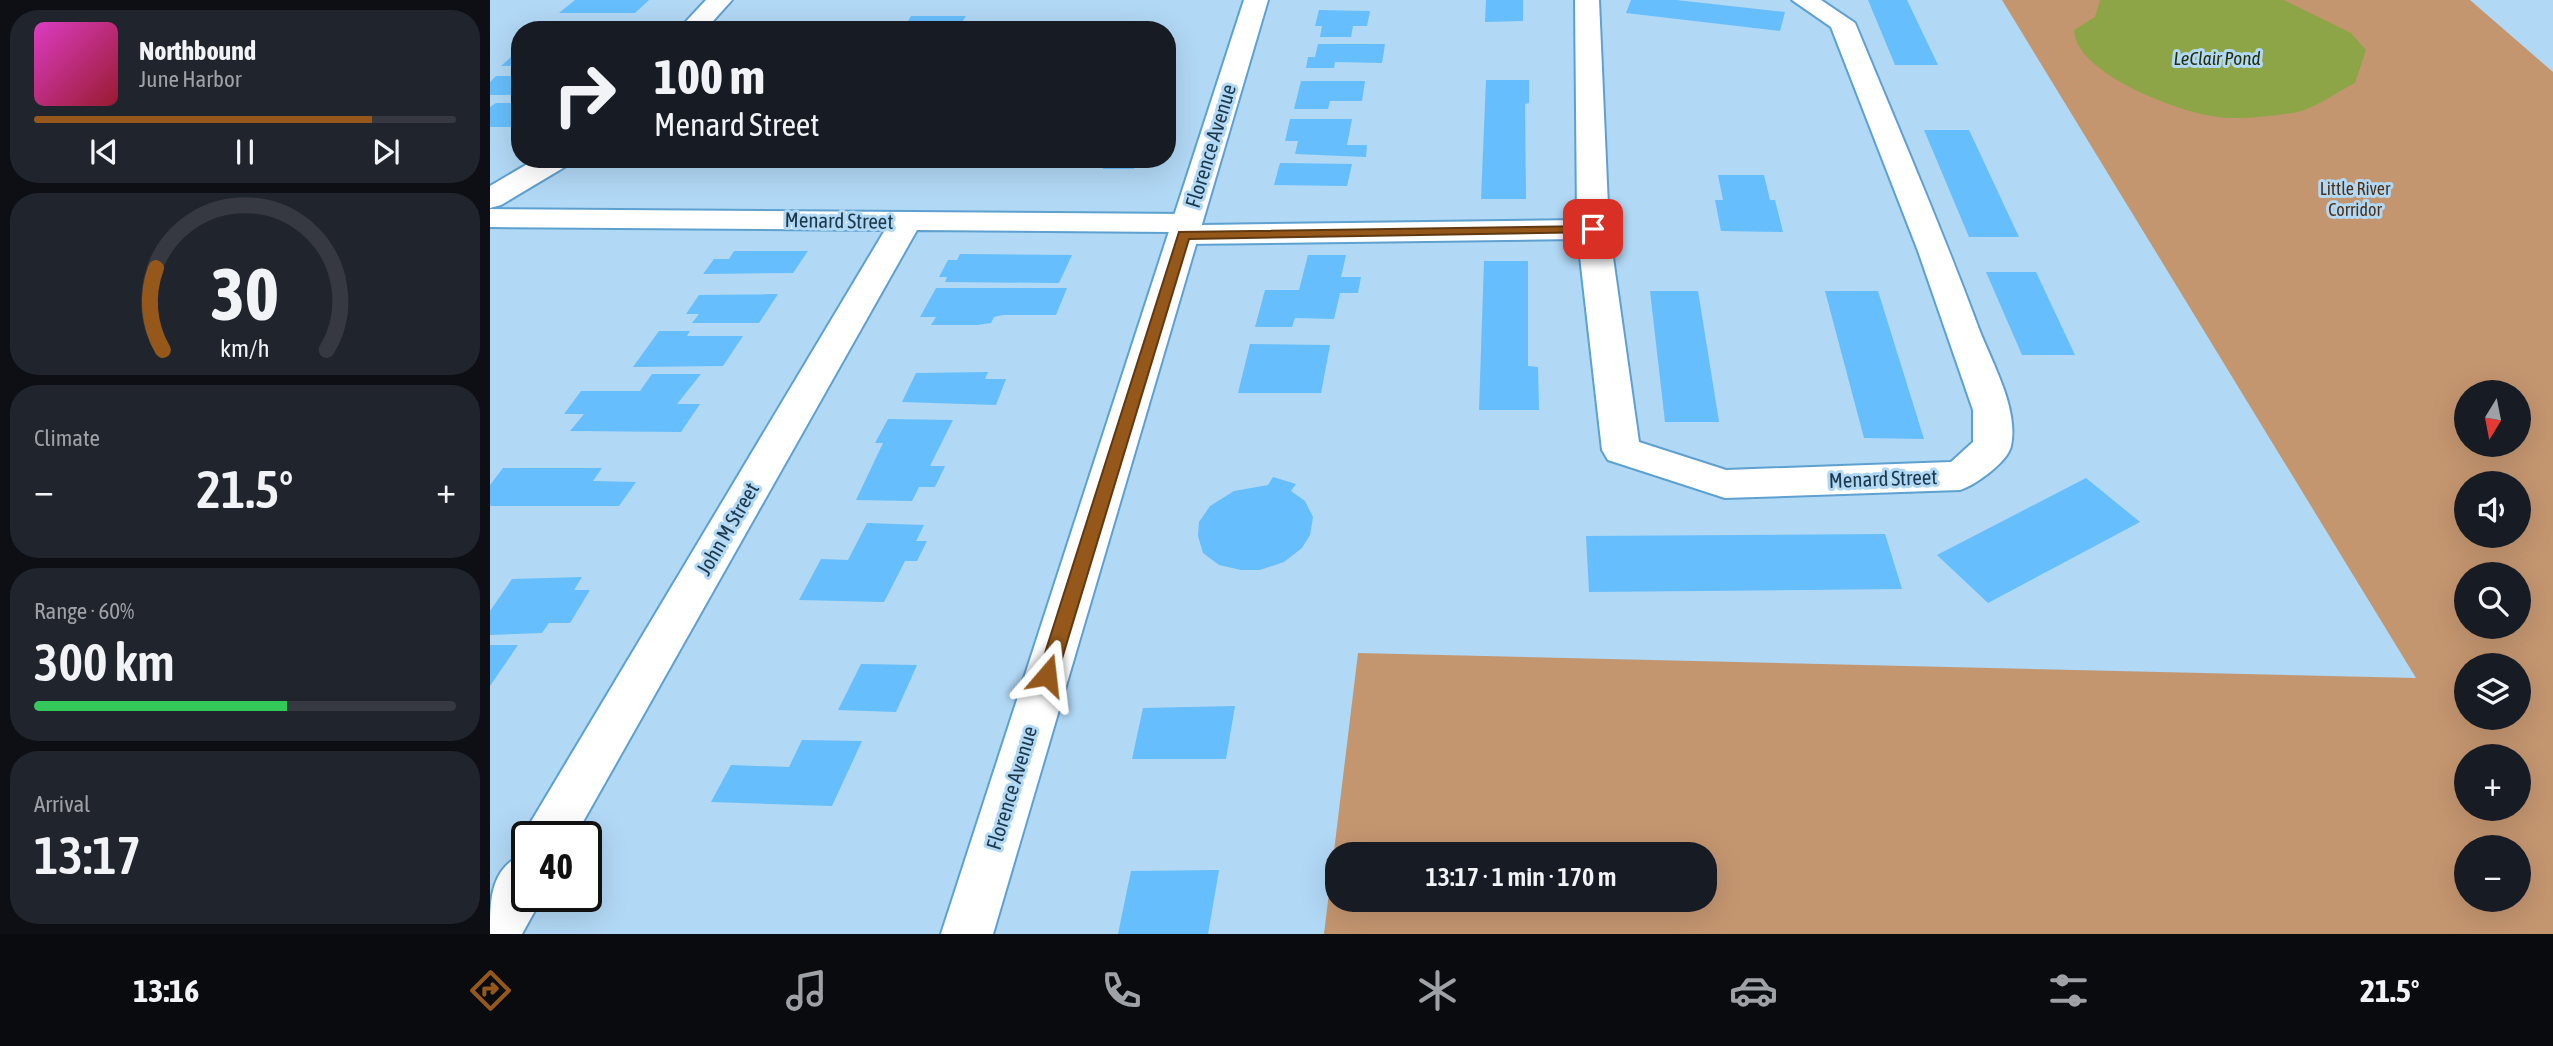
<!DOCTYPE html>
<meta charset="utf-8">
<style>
:root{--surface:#171b24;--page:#20242c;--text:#f1f3f6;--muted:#9ea1a6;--line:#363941;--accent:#95581a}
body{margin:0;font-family:"Asap Condensed",sans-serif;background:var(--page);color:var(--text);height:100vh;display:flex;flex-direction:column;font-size:26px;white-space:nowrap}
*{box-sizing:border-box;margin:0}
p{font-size:23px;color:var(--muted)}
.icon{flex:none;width:38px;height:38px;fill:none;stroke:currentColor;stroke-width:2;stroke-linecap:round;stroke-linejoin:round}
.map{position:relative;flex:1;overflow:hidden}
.panel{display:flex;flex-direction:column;gap:10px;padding:10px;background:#0d0f14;width:490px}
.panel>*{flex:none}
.hud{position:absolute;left:21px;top:21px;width:665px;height:147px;border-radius:28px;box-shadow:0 7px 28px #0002;background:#171b24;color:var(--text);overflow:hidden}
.needle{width:46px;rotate:190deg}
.tools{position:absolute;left:1964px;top:380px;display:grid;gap:14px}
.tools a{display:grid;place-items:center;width:77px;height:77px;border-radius:50%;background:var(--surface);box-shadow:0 7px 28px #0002;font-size:35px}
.speed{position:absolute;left:21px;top:821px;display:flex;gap:14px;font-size:35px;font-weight:700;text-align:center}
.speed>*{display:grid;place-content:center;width:91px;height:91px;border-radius:50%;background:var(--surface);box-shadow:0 7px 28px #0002;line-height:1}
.speed .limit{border:4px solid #111;border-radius:10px;background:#fff;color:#111}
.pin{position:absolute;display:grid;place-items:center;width:60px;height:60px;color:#fff;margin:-30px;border-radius:14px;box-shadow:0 4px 10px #0006}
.me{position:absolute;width:77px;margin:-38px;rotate:17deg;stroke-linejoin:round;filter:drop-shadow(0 0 5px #0008)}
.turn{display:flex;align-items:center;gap:24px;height:147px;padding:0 28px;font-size:32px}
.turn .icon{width:91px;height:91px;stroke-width:2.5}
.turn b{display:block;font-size:49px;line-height:60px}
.big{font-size:52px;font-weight:600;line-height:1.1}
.panel .card{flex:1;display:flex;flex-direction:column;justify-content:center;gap:10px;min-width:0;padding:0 24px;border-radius:28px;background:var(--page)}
.panel .dial{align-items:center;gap:0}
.dial svg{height:182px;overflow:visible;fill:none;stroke:var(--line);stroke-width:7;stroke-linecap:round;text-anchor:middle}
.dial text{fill:var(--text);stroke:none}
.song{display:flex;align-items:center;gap:21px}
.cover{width:84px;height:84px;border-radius:10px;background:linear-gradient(135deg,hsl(310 70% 55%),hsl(350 70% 35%))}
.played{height:7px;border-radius:4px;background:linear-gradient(90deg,var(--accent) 80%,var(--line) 80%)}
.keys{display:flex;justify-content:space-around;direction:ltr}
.heat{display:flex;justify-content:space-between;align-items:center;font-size:38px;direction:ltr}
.charge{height:10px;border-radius:5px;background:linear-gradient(90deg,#34c759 60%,var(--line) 0)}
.trip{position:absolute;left:835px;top:842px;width:392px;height:70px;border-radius:28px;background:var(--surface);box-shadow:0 7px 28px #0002;font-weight:600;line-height:70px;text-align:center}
.tabs{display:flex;height:112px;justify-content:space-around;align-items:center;background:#090b0e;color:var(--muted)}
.tabs .icon{width:49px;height:49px}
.tabs .selected{color:var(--accent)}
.tabs b{font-size:32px;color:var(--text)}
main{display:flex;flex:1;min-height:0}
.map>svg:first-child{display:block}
.green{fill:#c49670;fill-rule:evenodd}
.water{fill:#8ea547}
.building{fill:#66befc}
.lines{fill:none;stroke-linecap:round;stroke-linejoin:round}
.street-casing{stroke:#5ea0cf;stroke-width:4}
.secondary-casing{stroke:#5ea0cf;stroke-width:4}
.street{fill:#fff;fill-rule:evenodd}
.secondary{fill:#fff;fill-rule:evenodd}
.route{fill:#95581a;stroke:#613911;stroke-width:2}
.labels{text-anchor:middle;stroke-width:6;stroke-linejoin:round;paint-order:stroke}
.far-park-label{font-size:18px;fill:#4f3014;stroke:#b1d8f5}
.far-water-label{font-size:19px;font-style:italic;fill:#262e06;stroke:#b1d8f5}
.street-label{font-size:21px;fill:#1c384b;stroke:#b1d8f5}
</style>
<main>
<section class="panel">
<div class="card">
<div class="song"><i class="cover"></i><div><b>Northbound</b><p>June Harbor</p></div></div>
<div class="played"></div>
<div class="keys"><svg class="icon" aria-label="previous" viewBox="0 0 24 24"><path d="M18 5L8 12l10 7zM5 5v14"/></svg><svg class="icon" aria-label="pause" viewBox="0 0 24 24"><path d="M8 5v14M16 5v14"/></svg><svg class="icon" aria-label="next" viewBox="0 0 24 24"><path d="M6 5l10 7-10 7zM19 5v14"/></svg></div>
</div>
<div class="card dial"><svg viewBox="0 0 100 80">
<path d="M14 69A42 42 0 1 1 86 69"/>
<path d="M14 69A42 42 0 0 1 11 33" stroke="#95581a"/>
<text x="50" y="56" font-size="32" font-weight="700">30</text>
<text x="50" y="72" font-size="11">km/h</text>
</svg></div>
<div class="card"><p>Climate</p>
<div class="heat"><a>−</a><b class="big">21.5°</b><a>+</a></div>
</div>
<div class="card"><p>Range · 60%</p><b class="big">300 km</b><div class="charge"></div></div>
<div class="card"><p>Arrival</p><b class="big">13:17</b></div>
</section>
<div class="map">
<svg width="2063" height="934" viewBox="0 0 2063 934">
<rect width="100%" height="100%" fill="#b1d8f5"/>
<path class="green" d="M1512 0H1980L2063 72V934H834L868 653 1926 678ZM1976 392H2028V444H1976ZM1976 483H2028V536H1976ZM1976 574H2028V626H1976ZM1976 665H2028V718H1976ZM1976 756H2028V808H1976ZM1976 847H2028V900H1976ZM847 854H1214V900H847Z"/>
<path class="water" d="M1610 0H1794L1861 33 1876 50 1865 83C1847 92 1823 110 1803 113 1780 116 1750 120 1728 117 1691 113 1585 74 1584 30L1605 17Z"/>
<g class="building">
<path d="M85 0H159L145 13H69Z"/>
<path d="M996 0H1033V21L995 22Z"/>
<path d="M1141 0H1186L1295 12 1290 31 1136 13Z"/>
<path d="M1378 0H1417L1448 65H1405Z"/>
<path d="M829 10 880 11 877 26H863L861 37H830L832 26H825Z"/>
<path d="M421 16H476L467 30H291L308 27 312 23H417Z"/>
<path d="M137 21 128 30H59L68 22Z"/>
<path d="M828 44H895L892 63 845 62 844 68H816L818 57H825Z"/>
<path d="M30 49V66H11Z"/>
<path d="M6 76H30V95H0V82Z"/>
<path d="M996 80H1039V103L1035 104 1036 199H991Z"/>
<path d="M811 81H875L872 101H840L838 109H804Z"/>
<path d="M6 103H30V117L20 127H0V107Z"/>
<path d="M800 119H862L857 145H877L876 157 805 154 808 141H795Z"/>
<path d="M1434 130H1479L1529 237H1479Z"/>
<path d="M409 159H540L536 167 404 166Z"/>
<path d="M559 159H647L644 169H613L614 164 556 165Z"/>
<path d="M790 163 862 164 857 186 784 185Z"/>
<path d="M1228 175H1274L1280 200H1285L1293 232 1231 231 1225 200H1233Z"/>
<path d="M244 251H318L303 273 213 274 224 259H239Z"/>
<path d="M470 254 582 255 569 283 455 282 457 277H449L458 260H467Z"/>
<path d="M818 255H856L851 277H871L868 293H850L844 319 805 318 802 327H765L775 290H809Z"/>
<path d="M994 261H1038V366L1048 367 1049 410H989Z"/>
<path d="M1496 272H1546L1585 355H1532Z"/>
<path d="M446 288H577L566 315H513L504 317 501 323 487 325H441L446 317H430Z"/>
<path d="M1160 291H1208L1229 422H1175Z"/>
<path d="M1335 291H1388L1434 439 1374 438Z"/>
<path d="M288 294 269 323H202L209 314H196L209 295Z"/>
<path d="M169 331H200L197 336H253L233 366 143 367Z"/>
<path d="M760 344 840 345 831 393H748Z"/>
<path d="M498 372 495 379H516L506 405 412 402 426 373Z"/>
<path d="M162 374H211L187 404H210L191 432 80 431 94 414H74L91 391H150Z"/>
<path d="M398 419 463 420 440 466H455L445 487H429L422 501 366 500 393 443H385Z"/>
<path d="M13 468H112L103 481 146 482 129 506H0V485Z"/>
<path d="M783 477 806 484 801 491 815 501 823 517 820 535 812 548 794 562 770 570H751L729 565 713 553 708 536 709 522 720 506 744 491 778 485Z"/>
<path d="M1596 478 1650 522 1498 603 1447 555Z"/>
<path d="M377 523 434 525 426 541H437L427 561H415L394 602 309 600 331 559 358 560Z"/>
<path d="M1395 534 1412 589 1099 592 1096 536Z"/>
<path d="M92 577 84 590H100L80 623H59L52 633 0 635V611L22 579Z"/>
<path d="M0 645H28L0 686Z"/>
<path d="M371 664 427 665 406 712 348 710Z"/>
<path d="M745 706 736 759H642L653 708Z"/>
<path d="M312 740 372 741 342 806 221 802 241 765 299 767Z"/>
<path d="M729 870 718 934H628L641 871Z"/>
</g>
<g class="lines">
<defs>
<g id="street">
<path d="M216 0H242L215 30H188Z"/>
<path d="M1085 0H1109L1119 229 1149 442 1236 470 1461 462 1483 442V410L1428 251 1341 27 1302 0H1331L1365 23C1407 125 1451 226 1489 329 1502 363 1529 409 1521 446 1518 462 1484 486 1470 490L1235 498 1118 460 1112 450 1088 239 694 244 683 242 678 235 680 232 427 230 85 836H37V842L34 836 42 820 395 230 0 227V209L698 214 709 216 712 225 1087 220Z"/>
<path d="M46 159H82L78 165 11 205 0 208V186Z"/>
<path d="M37 852V896H53L32 934H0C0 898 0 867 37 852Z"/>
</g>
<path id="secondary" d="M754 0H778L503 934H451Z"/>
</defs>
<use href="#street" class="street-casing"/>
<use href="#secondary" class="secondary-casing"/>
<use href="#street" class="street"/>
<use href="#secondary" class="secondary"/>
</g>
<path class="route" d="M1103 226 1108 227V232L699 239 567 675 564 680H551L548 675 689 232Z"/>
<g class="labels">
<g class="far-park-label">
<text x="1865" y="195">Little River<tspan x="1865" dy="21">Corridor</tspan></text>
</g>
<g class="far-water-label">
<text x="1727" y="65">LeClair Pond</text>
</g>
<g class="street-label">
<text transform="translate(721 146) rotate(-73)" y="7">Florence Avenue</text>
<text transform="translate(349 221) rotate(1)" y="7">Menard Street</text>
<text transform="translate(1393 479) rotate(-2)" y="7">Menard Street</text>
<text transform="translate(238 529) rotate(-60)" y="7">John M Street</text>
<text transform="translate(522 788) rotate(-73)" y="7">Florence Avenue</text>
</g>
</g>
</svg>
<div class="tools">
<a><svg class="needle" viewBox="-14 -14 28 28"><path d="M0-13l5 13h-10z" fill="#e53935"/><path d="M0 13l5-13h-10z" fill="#9ea1a6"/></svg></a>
<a><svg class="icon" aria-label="sound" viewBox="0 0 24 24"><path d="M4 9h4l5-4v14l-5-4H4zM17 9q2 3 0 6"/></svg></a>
<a><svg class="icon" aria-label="search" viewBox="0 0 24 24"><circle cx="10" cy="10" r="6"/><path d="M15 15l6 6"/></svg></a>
<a><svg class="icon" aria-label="layers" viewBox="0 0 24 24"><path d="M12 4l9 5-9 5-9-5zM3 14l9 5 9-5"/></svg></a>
<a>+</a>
<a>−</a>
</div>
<div class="speed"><div class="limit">40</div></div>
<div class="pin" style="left:1103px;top:229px;background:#d93025"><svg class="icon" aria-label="arrive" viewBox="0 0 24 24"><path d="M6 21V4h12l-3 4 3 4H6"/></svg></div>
<svg class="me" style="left:557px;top:675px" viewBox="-20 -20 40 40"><path d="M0-17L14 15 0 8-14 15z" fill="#95581a" stroke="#fff" stroke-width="4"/></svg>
<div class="trip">13:17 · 1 min · 170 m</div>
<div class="hud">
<div class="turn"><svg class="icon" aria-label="right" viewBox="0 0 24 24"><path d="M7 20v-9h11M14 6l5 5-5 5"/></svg><div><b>100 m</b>Menard Street</div></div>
</div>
</div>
</main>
<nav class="tabs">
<b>13:16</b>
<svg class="icon selected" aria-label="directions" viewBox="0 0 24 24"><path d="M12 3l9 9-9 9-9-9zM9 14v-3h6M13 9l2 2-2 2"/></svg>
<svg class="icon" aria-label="music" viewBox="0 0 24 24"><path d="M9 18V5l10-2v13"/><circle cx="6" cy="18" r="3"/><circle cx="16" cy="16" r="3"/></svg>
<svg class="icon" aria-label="phone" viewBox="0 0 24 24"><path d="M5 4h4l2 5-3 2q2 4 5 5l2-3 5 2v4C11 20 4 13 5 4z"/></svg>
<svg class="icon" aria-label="climate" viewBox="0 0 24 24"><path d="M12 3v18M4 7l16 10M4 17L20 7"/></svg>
<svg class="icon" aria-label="car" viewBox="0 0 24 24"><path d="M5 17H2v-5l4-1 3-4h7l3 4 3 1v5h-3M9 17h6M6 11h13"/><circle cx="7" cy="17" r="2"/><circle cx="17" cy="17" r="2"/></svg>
<svg class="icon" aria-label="filters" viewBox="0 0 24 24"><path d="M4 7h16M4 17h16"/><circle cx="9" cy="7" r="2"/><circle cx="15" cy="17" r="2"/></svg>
<b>21.5°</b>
</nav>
